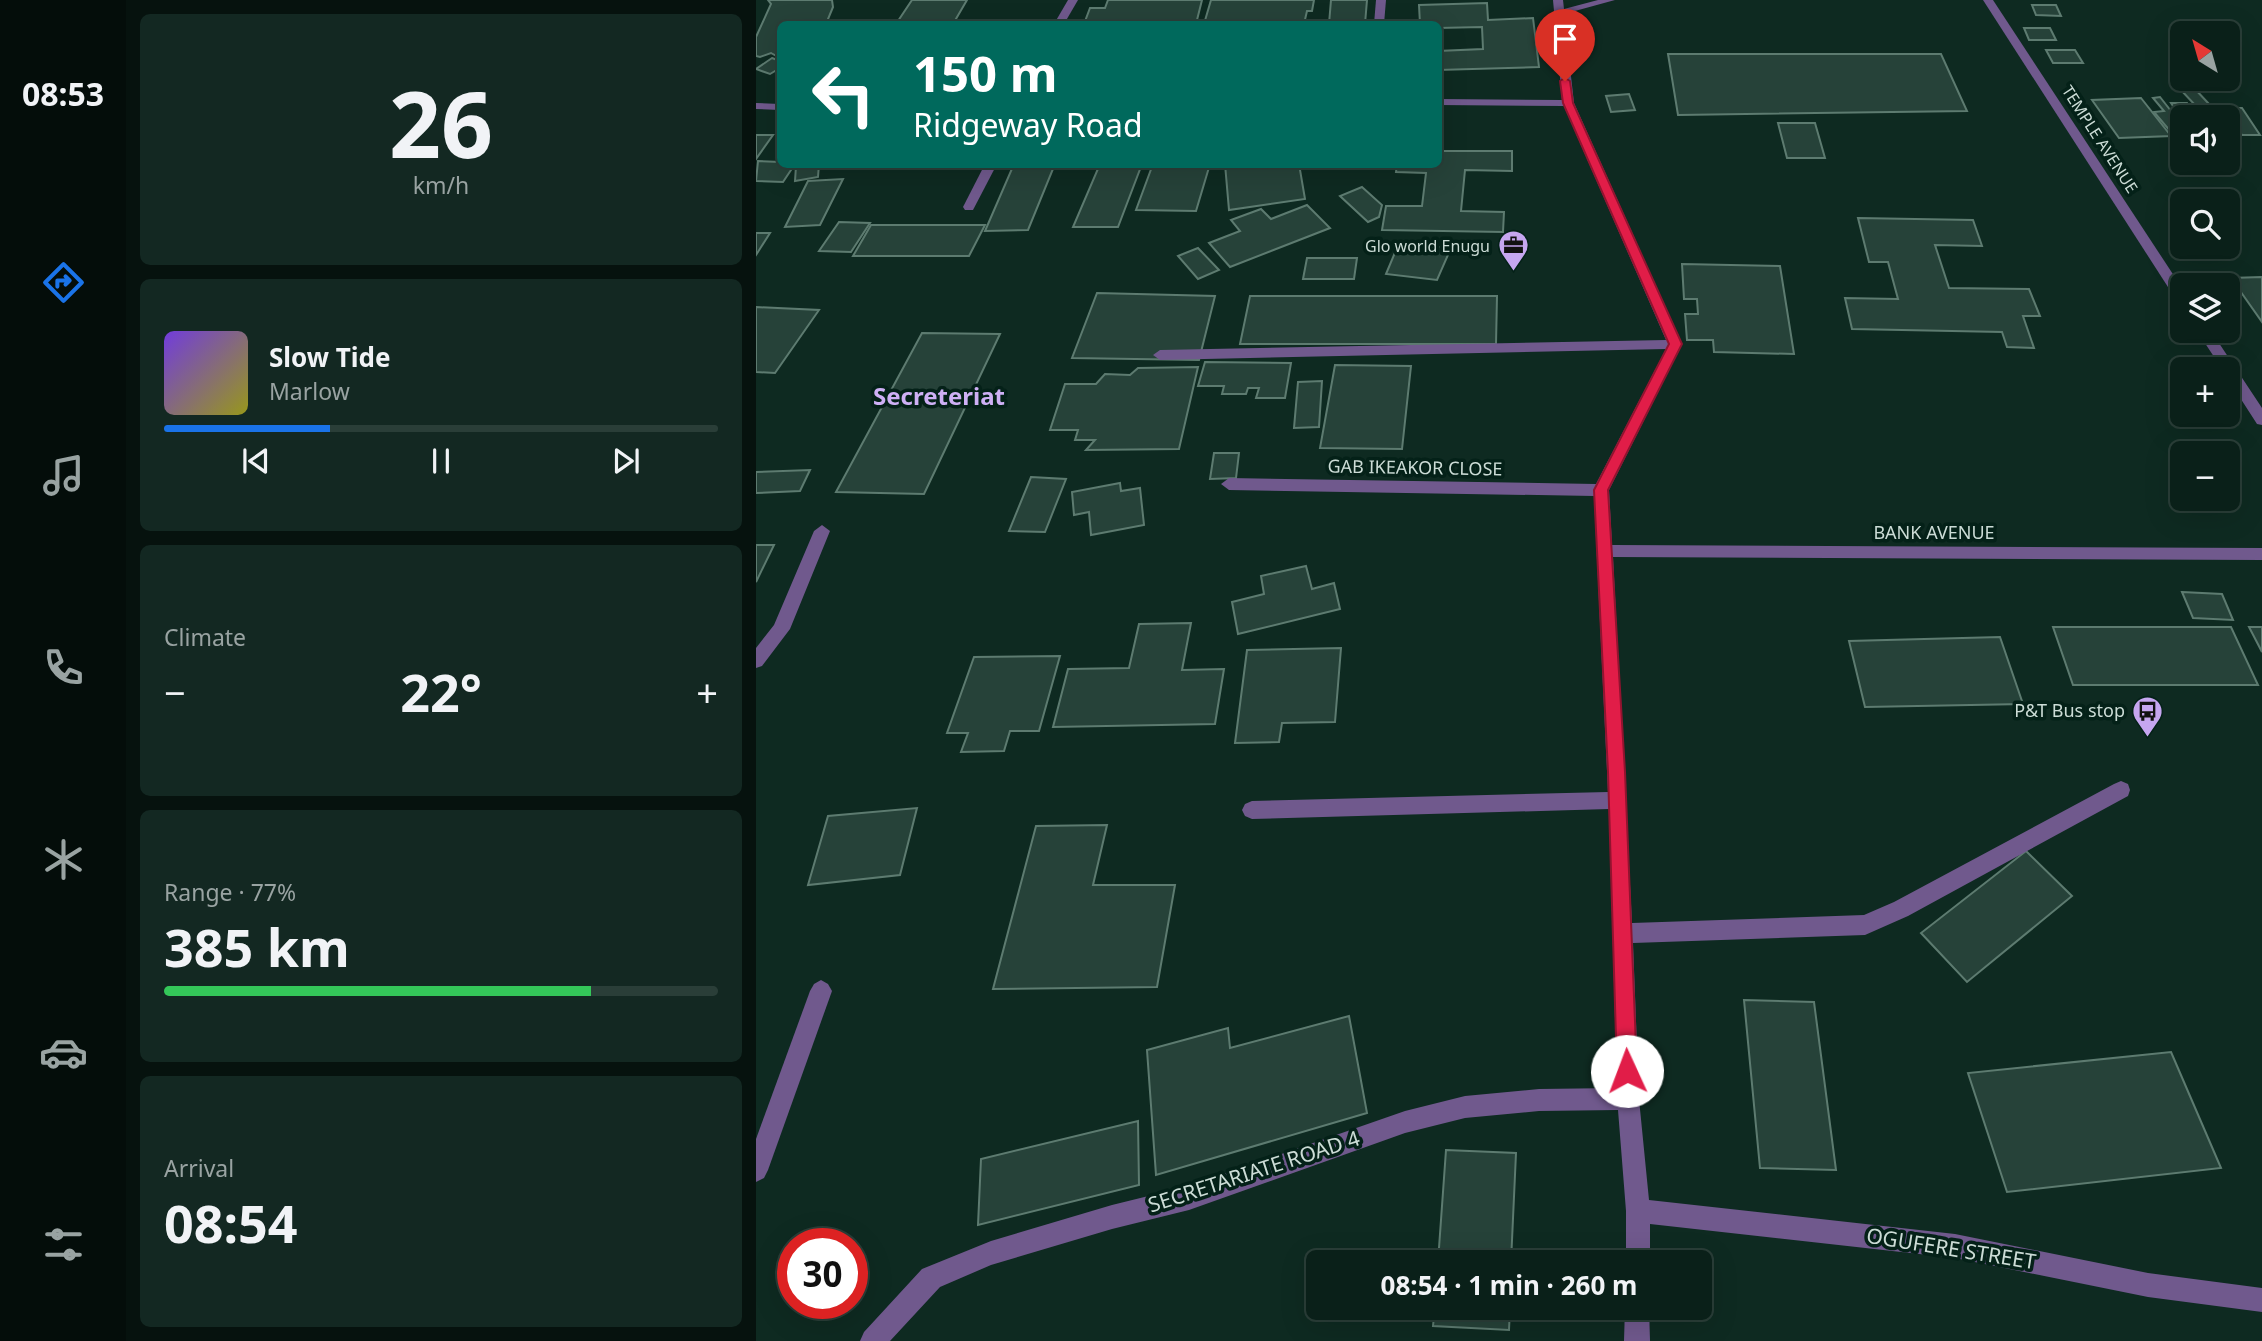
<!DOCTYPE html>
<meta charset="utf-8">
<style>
:root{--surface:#0a2019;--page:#132822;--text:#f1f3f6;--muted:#99a3a2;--line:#2a3e38;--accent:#1a73e8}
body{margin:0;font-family:"Noto Sans",sans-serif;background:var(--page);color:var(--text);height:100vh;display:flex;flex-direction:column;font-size:26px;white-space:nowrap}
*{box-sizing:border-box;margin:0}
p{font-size:23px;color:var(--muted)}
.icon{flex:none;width:38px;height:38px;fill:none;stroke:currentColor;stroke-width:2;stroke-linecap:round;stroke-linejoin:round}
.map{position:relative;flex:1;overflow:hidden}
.drawer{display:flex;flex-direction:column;gap:14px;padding:14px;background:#06120e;width:630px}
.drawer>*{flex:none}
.hud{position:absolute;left:21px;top:21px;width:665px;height:147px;border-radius:10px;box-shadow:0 7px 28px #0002,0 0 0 2px var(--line);background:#00695c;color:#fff;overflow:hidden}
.needle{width:46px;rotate:323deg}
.tools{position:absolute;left:1414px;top:21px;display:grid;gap:14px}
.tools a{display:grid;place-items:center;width:70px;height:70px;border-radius:10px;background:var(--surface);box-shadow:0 7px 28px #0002,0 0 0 2px var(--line);font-size:35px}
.speed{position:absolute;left:21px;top:1228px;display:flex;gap:14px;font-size:35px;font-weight:700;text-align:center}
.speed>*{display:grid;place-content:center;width:91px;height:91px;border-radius:50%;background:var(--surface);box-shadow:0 7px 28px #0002,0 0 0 2px var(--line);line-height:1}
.speed .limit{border:10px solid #d22;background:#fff;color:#111}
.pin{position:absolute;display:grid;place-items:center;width:60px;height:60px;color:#fff;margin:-72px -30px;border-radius:50% 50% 50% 0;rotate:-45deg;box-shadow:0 0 7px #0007}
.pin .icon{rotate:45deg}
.me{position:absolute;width:77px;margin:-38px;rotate:358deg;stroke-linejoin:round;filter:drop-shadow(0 0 5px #0008)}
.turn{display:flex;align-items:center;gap:24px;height:147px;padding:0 21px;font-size:32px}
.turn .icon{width:91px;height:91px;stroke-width:2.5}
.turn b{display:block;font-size:49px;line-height:60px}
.big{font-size:52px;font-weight:700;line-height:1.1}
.drawer .widget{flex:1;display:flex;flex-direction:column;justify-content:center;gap:10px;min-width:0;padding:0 24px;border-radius:10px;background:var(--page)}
.drawer .dial{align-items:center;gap:0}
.dial b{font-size:91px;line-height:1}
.song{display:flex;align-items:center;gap:21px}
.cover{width:84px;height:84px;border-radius:10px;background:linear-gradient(135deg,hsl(260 70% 55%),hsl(60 70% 35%))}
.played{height:7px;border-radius:4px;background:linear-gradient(90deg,var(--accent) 30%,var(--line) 30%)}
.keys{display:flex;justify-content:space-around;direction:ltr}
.heat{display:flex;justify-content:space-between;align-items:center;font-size:38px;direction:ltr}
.charge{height:10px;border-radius:5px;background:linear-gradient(90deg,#34c759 77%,var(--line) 0)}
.trip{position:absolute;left:550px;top:1250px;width:406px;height:70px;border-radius:10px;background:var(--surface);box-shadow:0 7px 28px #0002,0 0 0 2px var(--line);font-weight:700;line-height:70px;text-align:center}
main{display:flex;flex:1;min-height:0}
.tabs{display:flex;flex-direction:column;width:126px;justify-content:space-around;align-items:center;background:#040d0a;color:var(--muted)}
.tabs .icon{width:49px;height:49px}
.tabs .active{color:var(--accent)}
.tabs b{font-size:32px;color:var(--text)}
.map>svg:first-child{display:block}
.building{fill:#264239;stroke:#5d7b70;stroke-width:2}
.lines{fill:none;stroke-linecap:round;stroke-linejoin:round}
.minor{fill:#70598d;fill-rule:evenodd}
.route{fill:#e11d48;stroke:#92132f;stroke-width:2}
.labels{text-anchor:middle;stroke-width:7;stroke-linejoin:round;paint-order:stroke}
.far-street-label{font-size:16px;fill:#ccdcd6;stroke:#042118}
.far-poi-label{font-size:16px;fill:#ccdcd6;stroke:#042118;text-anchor:end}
.street-label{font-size:18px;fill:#ccdcd6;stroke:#042118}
.poi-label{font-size:18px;fill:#ccdcd6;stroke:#042118;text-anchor:end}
.near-street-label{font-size:21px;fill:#ccdcd6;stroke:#042118}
.district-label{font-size:24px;font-weight:bold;fill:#ceb0f5;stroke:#042118}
</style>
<main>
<nav class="tabs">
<b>08:53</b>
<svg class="icon active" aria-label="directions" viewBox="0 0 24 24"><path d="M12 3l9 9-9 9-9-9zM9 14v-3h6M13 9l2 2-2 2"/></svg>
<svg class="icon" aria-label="music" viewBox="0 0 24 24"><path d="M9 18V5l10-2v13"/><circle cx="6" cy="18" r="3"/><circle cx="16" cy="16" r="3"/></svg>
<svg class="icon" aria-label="phone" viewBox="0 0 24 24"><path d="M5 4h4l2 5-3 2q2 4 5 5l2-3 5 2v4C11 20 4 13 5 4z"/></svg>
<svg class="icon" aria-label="climate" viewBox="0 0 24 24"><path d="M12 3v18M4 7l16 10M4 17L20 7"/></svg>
<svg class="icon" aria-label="car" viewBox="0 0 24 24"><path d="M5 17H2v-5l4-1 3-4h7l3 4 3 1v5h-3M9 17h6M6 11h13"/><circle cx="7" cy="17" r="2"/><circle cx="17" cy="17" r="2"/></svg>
<svg class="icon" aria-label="filters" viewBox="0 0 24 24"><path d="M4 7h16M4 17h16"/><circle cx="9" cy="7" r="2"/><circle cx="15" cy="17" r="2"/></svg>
</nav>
<section class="drawer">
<div class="widget dial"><b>26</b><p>km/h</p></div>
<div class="widget">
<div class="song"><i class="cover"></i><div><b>Slow Tide</b><p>Marlow</p></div></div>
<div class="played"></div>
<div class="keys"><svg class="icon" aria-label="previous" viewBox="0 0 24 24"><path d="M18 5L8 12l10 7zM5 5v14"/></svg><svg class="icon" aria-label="pause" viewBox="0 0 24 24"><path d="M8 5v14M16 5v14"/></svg><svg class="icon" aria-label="next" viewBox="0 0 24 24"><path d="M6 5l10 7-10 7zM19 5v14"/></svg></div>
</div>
<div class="widget"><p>Climate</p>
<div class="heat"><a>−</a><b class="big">22°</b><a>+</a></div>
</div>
<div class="widget"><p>Range · 77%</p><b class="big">385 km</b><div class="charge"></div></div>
<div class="widget"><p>Arrival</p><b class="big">08:54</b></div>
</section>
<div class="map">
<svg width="1506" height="1341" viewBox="0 0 1506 1341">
<rect width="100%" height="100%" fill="#0e2a21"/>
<g class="building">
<path d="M12 0H76L77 7 70 24H24V58L15 53 4 57 0 56V37L15 4Z"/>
<path d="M156 0H211L197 24H140Z"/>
<path d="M352 0H446L440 24H328L334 8H349Z"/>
<path d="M455 0H558L556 11H551L548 24H448Z"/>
<path d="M575 0H611L609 24H573Z"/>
<path d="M731 3 732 20 777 18 783 67 682 70V51L727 49 726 27 682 28V24H664L663 5Z"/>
<path d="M1276 5H1300L1305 16 1280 15Z"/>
<path d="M1268 28H1294L1300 40H1273Z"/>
<path d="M1290 50H1319L1327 63H1297Z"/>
<path d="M912 54H1185L1211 111 922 115Z"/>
<path d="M16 58 24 61V68L14 74 0 69Z"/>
<path d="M1438 88 1453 104 1439 105 1424 89Z"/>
<path d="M873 94 879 110 855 112 850 96Z"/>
<path d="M1404 97 1426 125V138H1420L1398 112 1408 111 1397 98Z"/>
<path d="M1385 98 1415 136 1363 138 1336 100Z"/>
<path d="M1415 103H1431L1436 110H1459L1465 117 1426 119Z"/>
<path d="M1469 108H1486L1504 135H1486Z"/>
<path d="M1022 123H1059L1069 158H1031Z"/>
<path d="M0 135H17L0 159Z"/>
<path d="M682 151H756V171L709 170 705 211 748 212 747 232 626 230 630 206H666L670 173 640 172 641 164H682Z"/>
<path d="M2 161 24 162V164H39L27 182 0 181Z"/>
<path d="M63 164 62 177 39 181 40 166Z"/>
<path d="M258 164H299L272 230 229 231Z"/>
<path d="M344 164H386L362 227H317Z"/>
<path d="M397 164H454L440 211 380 210Z"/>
<path d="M469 164H543L549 199 473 210Z"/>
<path d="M87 179 64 225 29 227 52 181Z"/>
<path d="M606 187 626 205 623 217 612 222 584 196Z"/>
<path d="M551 205 574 228 474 267 453 243 484 231 475 220 505 209 515 219Z"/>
<path d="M1102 218 1217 220 1226 246 1179 245 1193 288 1273 289 1284 316H1267L1278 348 1251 347 1246 332 1096 329 1089 298 1142 299 1132 262H1113Z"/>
<path d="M83 222 114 223 95 252 63 251Z"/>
<path d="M115 225H229L213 256H97Z"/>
<path d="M0 233H14L0 255Z"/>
<path d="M643 243 695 248 681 280 630 274Z"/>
<path d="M442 248 463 270 442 279 422 256Z"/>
<path d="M551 258H601L598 279H547Z"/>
<path d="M926 264 1024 266 1038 354 958 352 957 340H931L929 314H942L941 299H928Z"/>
<path d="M1506 277V322L1475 278Z"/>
<path d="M341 293 459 296 443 360 316 358Z"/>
<path d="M494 296H741L740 344H484Z"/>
<path d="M0 307 63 310 19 373 0 372Z"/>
<path d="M166 333 244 334 168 494 80 492Z"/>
<path d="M449 362 535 363 529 398H500L503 388H492L490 394H466L468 386H442Z"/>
<path d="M579 365 655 366 646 449 564 448Z"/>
<path d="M442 367 423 449 330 450 339 440H319L322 430H294L309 384H340L349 374 374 375 382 368Z"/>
<path d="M566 381 563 427 538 428 542 382Z"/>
<path d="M458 453H483L480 478 454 479Z"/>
<path d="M54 470 44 491 0 493V472Z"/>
<path d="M275 477 310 479 289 532 253 531Z"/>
<path d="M364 483 365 491 384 488 388 525 335 535 333 512 318 515 316 492Z"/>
<path d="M0 545H18L0 582Z"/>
<path d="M550 566 556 589 578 583 584 609 482 634 476 602 508 594 505 576Z"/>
<path d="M1426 592 1466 594 1477 620 1437 618Z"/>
<path d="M435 623 426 670 468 669 459 724 297 727 312 669 373 668 383 624Z"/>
<path d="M1297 627H1475L1502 685H1317Z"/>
<path d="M1493 627H1506V652Z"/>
<path d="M1244 637 1267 704 1109 707 1093 641Z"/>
<path d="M585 648 579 722 526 723 523 742 479 743 491 650Z"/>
<path d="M304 656 283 731H254L248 751 205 752 212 733H191L218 657Z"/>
<path d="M161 808 144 875 52 885 72 816Z"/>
<path d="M351 825 337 885H419L401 987 237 989 280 826Z"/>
<path d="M1270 851 1316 896 1211 982 1165 933Z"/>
<path d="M988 1000 1058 1002 1080 1170 1004 1168Z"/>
<path d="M593 1016 611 1113 400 1175 391 1050 472 1028 474 1048Z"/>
<path d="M1415 1052 1465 1168 1251 1192 1212 1073Z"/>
<path d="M382 1121 383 1185 222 1225 225 1159Z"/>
<path d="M690 1150 760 1153 755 1262H682Z"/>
<path d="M679 1307H754L753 1330 677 1326Z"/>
</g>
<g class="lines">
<g class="minor">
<path d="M312 0H322L308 24H298Z"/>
<path d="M620 0H630L628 24H618Z"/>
<path d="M797 0H807L808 9 842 0H859L808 14 818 103 926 344 853 490 856 545 1506 548V560L857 557 876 923 1108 915 1138 902 1358 784 1365 781 1372 784 1374 790 1372 796 1152 916 1109 935 877 943 883 1099 893 1200 1199 1234 1392 1273 1506 1288V1312L1392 1297 1199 1258 894 1224V1262H870V1211L862 1110 783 1111 709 1118 649 1133 433 1210 356 1229 235 1265 184 1287 134 1341H104L108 1332 166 1269 235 1241 356 1205 433 1186 649 1111 709 1096 783 1089 861 1088 853 809 496 819 489 816 486 810 489 804 496 801 852 792 838 496 473 490 465 484 473 478 840 484 910 349 404 360 397 355 404 350 910 340 808 106 682 105V99L806 100Z"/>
<path d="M1227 0H1237L1426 288V302L1421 301Z"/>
<path d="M0 103 24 104V110L0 109Z"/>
<path d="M229 164H241L217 210H209L207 207Z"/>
<path d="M1441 331H1455L1506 408V425L1501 424 1472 379V369H1466Z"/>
<path d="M66 525 74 531 34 629 6 666 0 668V648L18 625 58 531Z"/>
<path d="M65 980 72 984 76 991 12 1170 8 1178 0 1182V1139L54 991 58 984Z"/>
<path d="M869 1307H893L894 1341H868Z"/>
</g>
</g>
<path class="route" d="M809 78 814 81 817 103 926 344 852 490 869 772 881 1071 878 1078 871 1081 864 1078 861 1071 852 772 838 490 913 344 807 103 804 81Z"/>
<defs>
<symbol id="office-pin" viewBox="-11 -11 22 30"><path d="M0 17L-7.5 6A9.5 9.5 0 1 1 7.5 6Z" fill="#c6a6f0" stroke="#042118"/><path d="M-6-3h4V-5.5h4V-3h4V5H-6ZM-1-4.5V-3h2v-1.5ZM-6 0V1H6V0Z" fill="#111"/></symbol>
<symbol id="bus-pin" viewBox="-11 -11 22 30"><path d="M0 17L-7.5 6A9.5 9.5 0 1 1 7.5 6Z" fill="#c6a6f0" stroke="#042118"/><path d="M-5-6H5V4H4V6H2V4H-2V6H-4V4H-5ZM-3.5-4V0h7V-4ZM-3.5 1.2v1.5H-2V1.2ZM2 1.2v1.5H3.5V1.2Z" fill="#111"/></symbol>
</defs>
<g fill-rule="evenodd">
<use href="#office-pin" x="740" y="228" width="35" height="47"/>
<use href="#bus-pin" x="1374" y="694" width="35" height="47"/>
</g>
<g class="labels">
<g class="far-street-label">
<text transform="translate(1344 139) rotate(57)" y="6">TEMPLE AVENUE</text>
</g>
<g class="far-poi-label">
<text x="734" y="252">Glo world Enugu</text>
</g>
<g class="street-label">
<text transform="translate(659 468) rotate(1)" y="6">GAB IKEAKOR CLOSE</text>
<text x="1178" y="539">BANK AVENUE</text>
</g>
<g class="poi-label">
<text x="1369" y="717">P&amp;T Bus stop</text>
</g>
<g class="near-street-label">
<text transform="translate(498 1172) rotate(-18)" y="7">SECRETARIATE ROAD 4</text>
<text transform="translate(1195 1249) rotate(9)" y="7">OGUFERE STREET</text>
</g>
<g class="district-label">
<text x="183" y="405">Secreteriat</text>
</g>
</g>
</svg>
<div class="tools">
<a><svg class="needle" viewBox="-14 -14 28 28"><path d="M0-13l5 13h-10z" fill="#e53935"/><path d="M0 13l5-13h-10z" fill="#99a3a2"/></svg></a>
<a><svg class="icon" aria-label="sound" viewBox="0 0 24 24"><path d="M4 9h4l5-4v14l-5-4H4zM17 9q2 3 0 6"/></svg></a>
<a><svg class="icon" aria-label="search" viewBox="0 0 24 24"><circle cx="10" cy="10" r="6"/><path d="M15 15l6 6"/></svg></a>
<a><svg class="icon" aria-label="layers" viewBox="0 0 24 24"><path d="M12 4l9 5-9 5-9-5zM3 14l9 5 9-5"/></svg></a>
<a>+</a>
<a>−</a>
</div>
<div class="speed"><div class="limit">30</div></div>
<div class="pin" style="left:809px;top:81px;background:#d93025"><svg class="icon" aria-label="arrive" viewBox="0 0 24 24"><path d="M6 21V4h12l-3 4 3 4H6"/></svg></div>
<svg class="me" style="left:871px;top:1071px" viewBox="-20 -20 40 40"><circle r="19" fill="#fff"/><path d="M0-13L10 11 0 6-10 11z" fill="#e11d48"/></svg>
<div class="trip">08:54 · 1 min · 260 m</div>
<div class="hud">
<div class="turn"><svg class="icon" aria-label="left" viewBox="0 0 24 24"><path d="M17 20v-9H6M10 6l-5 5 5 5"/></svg><div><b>150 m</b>Ridgeway Road</div></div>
</div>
</div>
</main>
